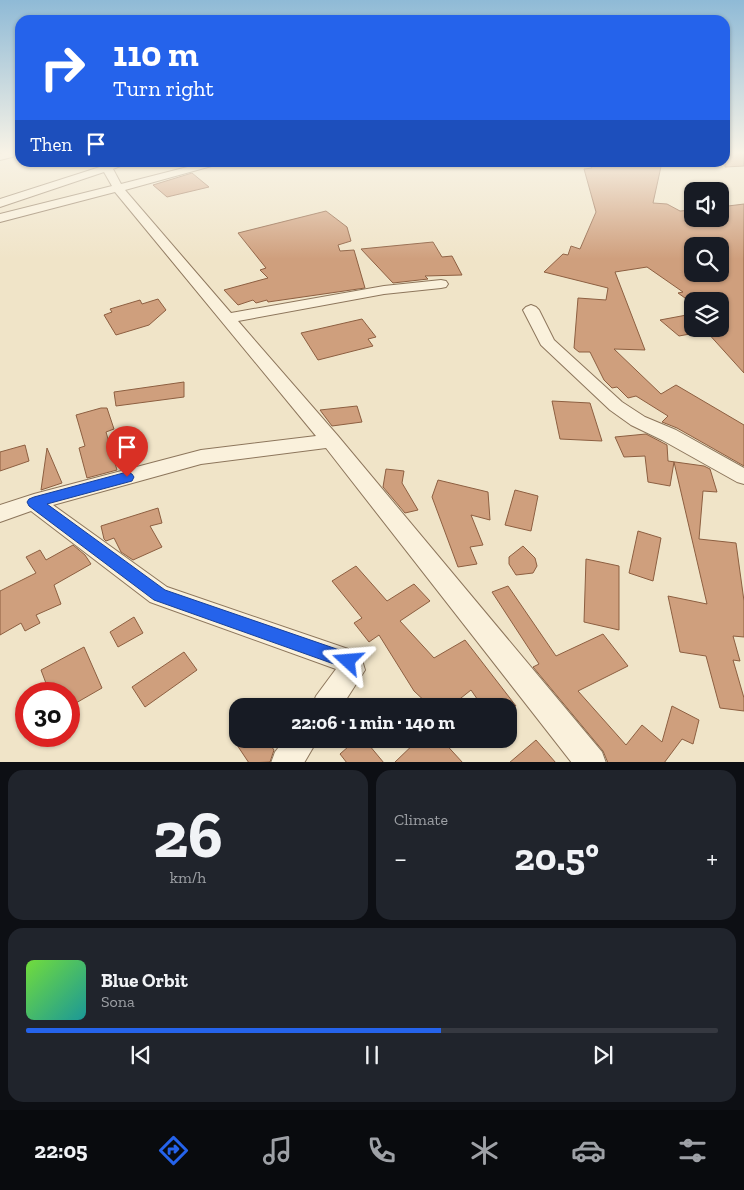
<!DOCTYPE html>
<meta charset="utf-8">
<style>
:root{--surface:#171b24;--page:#20242c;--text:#f1f3f6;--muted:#9ea1a6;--line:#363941;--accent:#2563eb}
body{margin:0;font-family:"Zilla Slab",serif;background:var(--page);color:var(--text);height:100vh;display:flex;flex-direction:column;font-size:19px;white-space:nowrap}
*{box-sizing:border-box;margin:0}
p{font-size:16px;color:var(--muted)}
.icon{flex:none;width:28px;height:28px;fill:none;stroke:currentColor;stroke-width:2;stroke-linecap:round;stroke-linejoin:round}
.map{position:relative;height:762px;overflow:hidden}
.drawer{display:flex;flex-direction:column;gap:8px;padding:8px;background:#0d0f14;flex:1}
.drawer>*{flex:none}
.hud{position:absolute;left:15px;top:15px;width:715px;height:152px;border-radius:15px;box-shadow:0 1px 4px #0004;background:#2563eb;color:#fff;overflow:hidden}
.controls{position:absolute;left:684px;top:182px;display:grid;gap:10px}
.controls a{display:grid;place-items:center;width:45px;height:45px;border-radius:10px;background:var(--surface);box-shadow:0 1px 4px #0004;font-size:25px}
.speed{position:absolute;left:15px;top:682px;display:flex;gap:10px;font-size:25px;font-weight:700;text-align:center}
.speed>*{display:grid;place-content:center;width:65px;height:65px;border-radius:50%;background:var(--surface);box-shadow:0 1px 4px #0004;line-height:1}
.speed .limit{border:8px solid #d22;background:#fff;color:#111}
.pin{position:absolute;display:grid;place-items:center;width:42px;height:42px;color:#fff;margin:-51px -21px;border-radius:50% 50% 50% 0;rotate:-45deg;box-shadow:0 0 5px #0007}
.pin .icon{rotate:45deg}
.me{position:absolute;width:55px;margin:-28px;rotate:289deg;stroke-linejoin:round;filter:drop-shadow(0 0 4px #0008)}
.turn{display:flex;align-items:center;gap:18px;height:105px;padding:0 15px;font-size:22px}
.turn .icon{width:65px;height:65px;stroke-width:2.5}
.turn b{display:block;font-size:35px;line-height:42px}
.then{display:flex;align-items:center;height:48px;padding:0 15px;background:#0003;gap:10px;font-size:19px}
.big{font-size:38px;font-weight:700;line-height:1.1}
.drawer .card{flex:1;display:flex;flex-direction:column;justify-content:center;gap:8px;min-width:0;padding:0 18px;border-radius:15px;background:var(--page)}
.drawer .dial{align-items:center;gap:0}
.dial b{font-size:65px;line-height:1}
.song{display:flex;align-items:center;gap:15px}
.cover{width:60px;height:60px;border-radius:8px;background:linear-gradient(135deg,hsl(100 70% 55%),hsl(180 70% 35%))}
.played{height:5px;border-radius:2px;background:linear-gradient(90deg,var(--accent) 60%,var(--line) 60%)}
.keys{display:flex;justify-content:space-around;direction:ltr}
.heat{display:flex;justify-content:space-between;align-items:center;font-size:28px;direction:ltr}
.drawer .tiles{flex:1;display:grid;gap:8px;grid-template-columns:1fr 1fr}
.card:last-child{grid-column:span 2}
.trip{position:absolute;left:229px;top:698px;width:288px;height:50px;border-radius:15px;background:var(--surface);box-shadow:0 1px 4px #0004;font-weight:700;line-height:50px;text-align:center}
.tab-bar{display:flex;height:80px;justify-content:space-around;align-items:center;background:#090b0e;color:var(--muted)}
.tab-bar .icon{width:35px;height:35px}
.tab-bar .current{color:var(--accent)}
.tab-bar b{font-size:22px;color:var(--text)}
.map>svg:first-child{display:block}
.building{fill:#cf9f7d;stroke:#8d5f41;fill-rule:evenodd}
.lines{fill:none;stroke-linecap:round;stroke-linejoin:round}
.street-casing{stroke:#8d765c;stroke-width:2}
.street{fill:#faf1dc;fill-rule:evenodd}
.route{fill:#2563eb;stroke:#184099}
</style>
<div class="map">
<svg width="744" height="763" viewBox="0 0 744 763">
<rect width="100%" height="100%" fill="#f0e4c8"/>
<g class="building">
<path d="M725 152H744V166L725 167Z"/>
<path d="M588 162H662L653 203 667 204 680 211 692 210V219H720V207L744 204V373L706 331 679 336 660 320 692 314V329H720V301H692V303L678 293 683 292 647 267 615 272 645 350 614 349 661 394 676 385 744 425V466L677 428 662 422 668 416 636 396 628 398 617 387 612 388 604 380 590 352H579L574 348 578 298 606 300 608 288 544 272 563 254 568 255 571 246 580 249 596 212 584 169 592 168ZM692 246H720V274H692Z"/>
<path d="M192 173 209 187 167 197 153 185Z"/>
<path d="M326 211 347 227 351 241 338 245 340 251 354 250 365 288 268 302 267 300 256 303 253 300 238 305 224 290 268 278 260 270 266 268 238 233Z"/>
<path d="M433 242 442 257 452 256 462 275 425 276 428 279 393 283 361 249Z"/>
<path d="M158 299 166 310 149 325 116 335 104 315 112 312 110 309 140 300 142 304Z"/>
<path d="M362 319 376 337 368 339 373 346 318 360 301 333Z"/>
<path d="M184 382V397L116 406 114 392Z"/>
<path d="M552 401 590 403 602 441 560 439Z"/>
<path d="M357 406 362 422 332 426 320 410Z"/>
<path d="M101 408H107L114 429 106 432 117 470 87 478 79 448 85 446 76 415Z"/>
<path d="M646 434 667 445 668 461 704 466 710 469 717 492 703 491 699 539 736 543 744 601V637L733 636 740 661 733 660 744 698V711L720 708 706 656 680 652 668 596 707 604 674 462 670 486 648 482 645 456 624 457 615 437Z"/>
<path d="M25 445 29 461 0 471V452Z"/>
<path d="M47 448 62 483 41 490Z"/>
<path d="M386 469 404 471 402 483 418 510 405 513 383 487Z"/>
<path d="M438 480 488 492 490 520 471 515 483 545 470 547 477 564 458 567 432 497Z"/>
<path d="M515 490 538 496 531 531 505 525Z"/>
<path d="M158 508 162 523 150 526 162 547 133 560 121 552 114 538 106 541 104 539 101 526Z"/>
<path d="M638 531 661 538 653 581 629 573Z"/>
<path d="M73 545 85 555 91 564 54 585 61 604 36 615 40 623 25 631 21 623 0 635V591L36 573 26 557 40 550 46 560Z"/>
<path d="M523 546 535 558 537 566 533 573 516 575 509 564V557Z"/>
<path d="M586 559 619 566V630L584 622Z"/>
<path d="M356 566 387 601 414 584 430 601 400 621 434 658 465 640 516 706H482L471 690 451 706H430L414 691 379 635 369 642 354 623 362 618 332 581Z"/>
<path d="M508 586 556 656 603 634 628 666 578 691 626 745 642 725 662 742 672 706 699 720 693 744 682 739 664 763H608L603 751 533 667 539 664 492 592Z"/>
<path d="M134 617 143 633 118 647 110 632Z"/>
<path d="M84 647 102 688 69 707V694H50L41 670Z"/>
<path d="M184 652 197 670 145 707 132 687Z"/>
<path d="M233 739H266L274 750 270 762 249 763Z"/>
<path d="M357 739H364L384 763H347L340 754Z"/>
<path d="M419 739H441L463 763H394Z"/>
<path d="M536 740 556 763H509Z"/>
</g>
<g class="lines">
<defs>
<g id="street">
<path d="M5 152H20V155L0 160V154Z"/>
<path d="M97 162H130L113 169 121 184 207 162H226L125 190 231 313 384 286 441 280 446 281 448 284 446 287 441 288 384 294 238 321 338 436 602 752 606 763H572L326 448 201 464 53 505 167 587 357 652 361 657 365 670 342 706H312L316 696 336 669 150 602 31 511 0 522V505L34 494 201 450 316 436 115 192 0 222V214L112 186 104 172 0 207V199L100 167Z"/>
<path d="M531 305 536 307 539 310 554 340 622 402 645 417 676 430 744 468V484L737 482 662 440 631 425 610 410 541 345 523 310 526 307Z"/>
<path d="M285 739H318L304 763H271L275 752Z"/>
</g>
</defs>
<use href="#street" class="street-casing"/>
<use href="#street" class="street"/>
</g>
<linearGradient id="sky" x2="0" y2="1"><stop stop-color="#8fbad6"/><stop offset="0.59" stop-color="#f8f3e6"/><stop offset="1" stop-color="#f8f3e6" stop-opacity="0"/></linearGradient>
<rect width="744" height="259" fill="url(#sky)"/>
<path class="route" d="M127 472 132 474 134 477 132 481 47 504 165 590 354 655 356 661 354 666 348 669 154 600 29 506 27 502 29 499 34 497Z"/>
</svg>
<div class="controls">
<a><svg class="icon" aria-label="sound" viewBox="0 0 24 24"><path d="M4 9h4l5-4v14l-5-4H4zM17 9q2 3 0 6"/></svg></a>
<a><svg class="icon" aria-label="search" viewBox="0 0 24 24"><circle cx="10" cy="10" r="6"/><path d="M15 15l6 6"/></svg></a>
<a><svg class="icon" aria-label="layers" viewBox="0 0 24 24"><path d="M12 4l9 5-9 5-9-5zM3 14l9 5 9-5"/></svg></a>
</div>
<div class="speed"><div class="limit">30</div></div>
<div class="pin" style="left:127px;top:477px;background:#d93025"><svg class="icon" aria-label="arrive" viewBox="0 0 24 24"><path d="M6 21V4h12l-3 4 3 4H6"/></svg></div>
<svg class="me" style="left:348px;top:661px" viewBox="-20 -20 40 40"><path d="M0-17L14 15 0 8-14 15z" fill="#2563eb" stroke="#fff" stroke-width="4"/></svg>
<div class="trip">22:06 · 1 min · 140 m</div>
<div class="hud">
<div class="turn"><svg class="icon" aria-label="right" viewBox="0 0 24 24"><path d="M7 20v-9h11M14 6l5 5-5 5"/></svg><div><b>110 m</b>Turn right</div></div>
<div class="then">Then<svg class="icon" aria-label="arrive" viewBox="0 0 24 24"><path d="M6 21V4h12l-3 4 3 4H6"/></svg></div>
</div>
</div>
<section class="drawer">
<div class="tiles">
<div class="card dial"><b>26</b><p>km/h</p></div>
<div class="card"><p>Climate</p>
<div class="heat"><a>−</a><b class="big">20.5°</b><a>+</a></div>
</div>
<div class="card">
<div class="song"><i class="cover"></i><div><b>Blue Orbit</b><p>Sona</p></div></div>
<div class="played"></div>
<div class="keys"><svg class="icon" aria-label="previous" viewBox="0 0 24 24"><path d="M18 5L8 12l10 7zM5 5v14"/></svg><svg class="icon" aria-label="pause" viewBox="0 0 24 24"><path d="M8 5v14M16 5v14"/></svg><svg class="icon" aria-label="next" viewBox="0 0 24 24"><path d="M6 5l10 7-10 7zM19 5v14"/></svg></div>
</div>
</div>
</section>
<nav class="tab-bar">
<b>22:05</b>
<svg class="icon current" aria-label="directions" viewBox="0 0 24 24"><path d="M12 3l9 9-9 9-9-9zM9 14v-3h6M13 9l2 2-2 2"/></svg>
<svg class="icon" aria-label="music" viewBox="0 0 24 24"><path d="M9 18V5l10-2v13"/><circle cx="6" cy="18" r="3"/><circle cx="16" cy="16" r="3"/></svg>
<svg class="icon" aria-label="phone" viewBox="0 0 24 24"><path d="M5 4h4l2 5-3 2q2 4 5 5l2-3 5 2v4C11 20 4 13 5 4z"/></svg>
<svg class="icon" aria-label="climate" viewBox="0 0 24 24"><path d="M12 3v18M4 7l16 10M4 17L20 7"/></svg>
<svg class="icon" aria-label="car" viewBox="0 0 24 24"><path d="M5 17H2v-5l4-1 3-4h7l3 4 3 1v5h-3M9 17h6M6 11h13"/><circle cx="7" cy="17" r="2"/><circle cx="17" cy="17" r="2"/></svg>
<svg class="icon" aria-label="filters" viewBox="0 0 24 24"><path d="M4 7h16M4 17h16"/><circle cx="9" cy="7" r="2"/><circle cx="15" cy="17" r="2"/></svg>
</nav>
